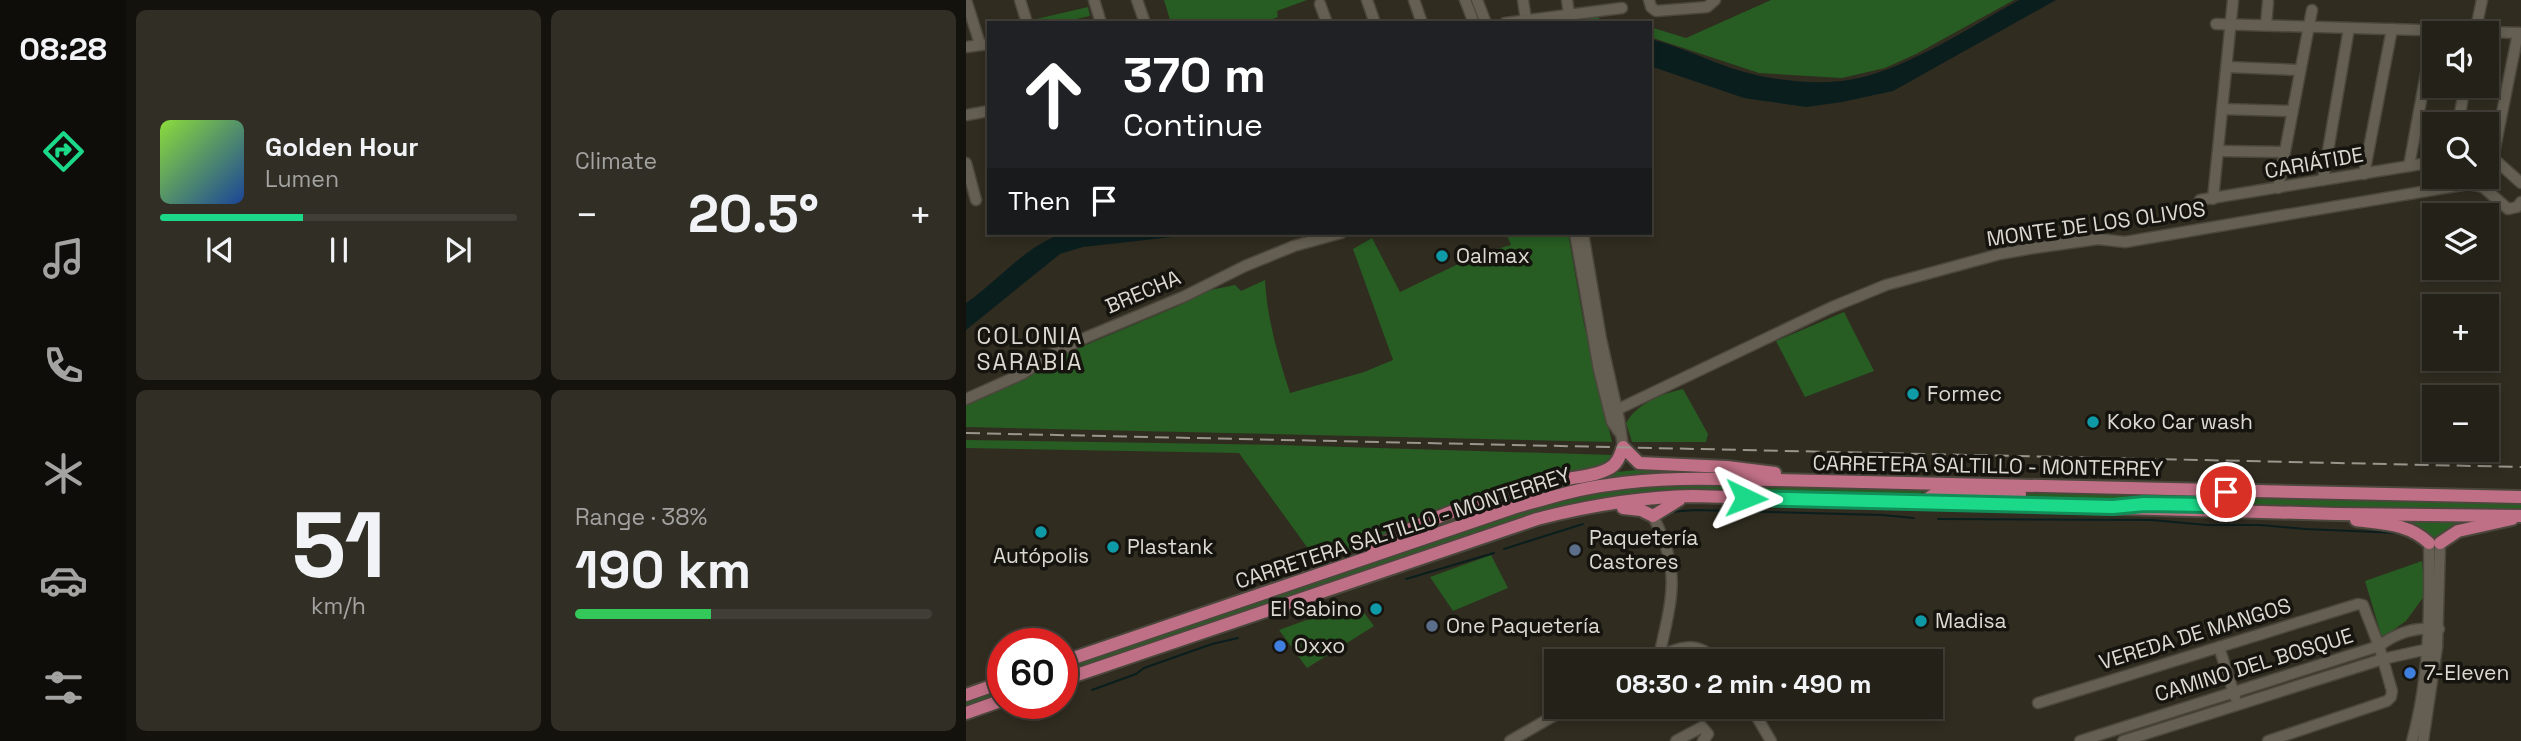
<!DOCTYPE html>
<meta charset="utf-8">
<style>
:root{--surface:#242118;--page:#302e25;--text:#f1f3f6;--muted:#a3a3a2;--line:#413e37;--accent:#1bd988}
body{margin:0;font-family:"Space Grotesk",sans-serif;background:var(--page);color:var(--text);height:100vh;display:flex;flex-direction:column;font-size:26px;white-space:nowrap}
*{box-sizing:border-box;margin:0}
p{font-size:23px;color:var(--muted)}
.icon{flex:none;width:38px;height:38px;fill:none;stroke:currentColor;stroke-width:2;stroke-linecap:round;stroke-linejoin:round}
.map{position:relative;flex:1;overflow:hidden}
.drawer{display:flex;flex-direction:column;gap:10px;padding:10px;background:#14120d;width:840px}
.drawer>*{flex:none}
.top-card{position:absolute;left:21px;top:21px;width:665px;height:214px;border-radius:0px;box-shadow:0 4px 10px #0003,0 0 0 2px var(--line);background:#202124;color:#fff;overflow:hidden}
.buttons{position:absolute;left:1456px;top:21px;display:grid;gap:14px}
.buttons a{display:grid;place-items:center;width:77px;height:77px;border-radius:0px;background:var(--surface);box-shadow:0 4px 10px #0003,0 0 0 2px var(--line);font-size:35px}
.speed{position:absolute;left:21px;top:628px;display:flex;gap:14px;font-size:35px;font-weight:700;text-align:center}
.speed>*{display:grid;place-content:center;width:91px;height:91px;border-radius:50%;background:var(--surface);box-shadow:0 4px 10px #0003,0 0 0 2px var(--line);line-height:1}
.speed .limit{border:10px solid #d22;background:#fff;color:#111}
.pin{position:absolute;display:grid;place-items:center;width:60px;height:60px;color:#fff;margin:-30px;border:4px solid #fff;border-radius:50%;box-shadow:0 2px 7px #0007}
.me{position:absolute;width:77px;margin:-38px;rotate:92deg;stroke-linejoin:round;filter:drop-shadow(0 0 5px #0008)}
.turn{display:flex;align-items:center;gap:24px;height:147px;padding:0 21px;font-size:32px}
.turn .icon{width:91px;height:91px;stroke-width:2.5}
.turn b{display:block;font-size:49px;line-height:60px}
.then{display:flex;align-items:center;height:66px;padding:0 21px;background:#0003;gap:14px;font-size:26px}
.big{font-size:52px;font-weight:800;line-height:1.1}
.drawer .card{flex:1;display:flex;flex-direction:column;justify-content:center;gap:10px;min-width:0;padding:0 24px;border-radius:10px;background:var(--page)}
.drawer .dial{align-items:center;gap:0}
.dial b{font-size:91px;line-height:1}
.song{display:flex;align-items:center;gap:21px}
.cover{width:84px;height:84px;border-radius:10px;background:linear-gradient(135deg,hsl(90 70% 55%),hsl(220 70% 35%))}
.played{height:7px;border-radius:4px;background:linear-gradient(90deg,var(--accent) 40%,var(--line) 40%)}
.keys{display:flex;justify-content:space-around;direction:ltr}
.heat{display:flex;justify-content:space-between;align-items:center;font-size:38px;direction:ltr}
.charge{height:10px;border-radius:5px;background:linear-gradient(90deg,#34c759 38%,var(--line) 0)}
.drawer .tiles{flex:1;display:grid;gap:10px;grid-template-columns:repeat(2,1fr)}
.trip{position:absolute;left:578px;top:649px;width:399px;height:70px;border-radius:0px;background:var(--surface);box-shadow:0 4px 10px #0003,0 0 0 2px var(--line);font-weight:800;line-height:70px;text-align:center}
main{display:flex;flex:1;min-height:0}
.menu{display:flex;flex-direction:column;width:126px;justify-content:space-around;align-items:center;background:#0e0d0a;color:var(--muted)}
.menu .icon{width:49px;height:49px}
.menu .current{color:var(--accent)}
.menu b{font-size:32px;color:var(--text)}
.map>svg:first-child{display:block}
.green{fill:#275c22}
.water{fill:#0b1e1e}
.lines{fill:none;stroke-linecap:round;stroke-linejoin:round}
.stream{stroke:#0b1e1e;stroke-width:2}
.minor-casing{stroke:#4b473d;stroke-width:13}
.major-casing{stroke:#4b473d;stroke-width:16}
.minor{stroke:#645f52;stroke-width:10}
.major{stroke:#c07086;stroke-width:12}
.rail{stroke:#9a968e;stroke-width:2;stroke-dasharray:14 7;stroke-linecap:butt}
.route-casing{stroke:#128d58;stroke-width:18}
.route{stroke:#1bd988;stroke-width:12}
.culture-dot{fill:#0f9aa8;stroke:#16140f;stroke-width:2.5}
.service-dot{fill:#5c6f8a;stroke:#16140f;stroke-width:2.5}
.shop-dot{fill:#3f7fe0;stroke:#16140f;stroke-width:2.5}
.labels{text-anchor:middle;stroke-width:7;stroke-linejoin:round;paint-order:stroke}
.street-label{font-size:21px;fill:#dcd9d2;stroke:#16140f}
.poi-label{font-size:21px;fill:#dcd9d2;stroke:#16140f;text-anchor:start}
.neighbourhood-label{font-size:23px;letter-spacing:2px;fill:#dcd9d2;stroke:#16140f}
</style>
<main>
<nav class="menu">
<b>08:28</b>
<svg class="icon current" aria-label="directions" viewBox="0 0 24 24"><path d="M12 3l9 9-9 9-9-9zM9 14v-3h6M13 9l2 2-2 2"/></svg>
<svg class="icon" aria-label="music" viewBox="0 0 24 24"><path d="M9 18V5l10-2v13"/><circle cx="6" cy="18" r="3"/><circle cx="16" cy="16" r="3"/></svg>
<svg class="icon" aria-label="phone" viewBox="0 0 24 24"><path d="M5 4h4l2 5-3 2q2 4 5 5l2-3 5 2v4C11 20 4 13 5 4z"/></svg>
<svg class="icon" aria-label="climate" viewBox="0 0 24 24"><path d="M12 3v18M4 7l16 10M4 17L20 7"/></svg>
<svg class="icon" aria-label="car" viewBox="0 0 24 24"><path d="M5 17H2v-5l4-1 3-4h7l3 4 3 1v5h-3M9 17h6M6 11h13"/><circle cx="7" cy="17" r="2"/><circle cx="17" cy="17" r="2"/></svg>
<svg class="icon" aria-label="filters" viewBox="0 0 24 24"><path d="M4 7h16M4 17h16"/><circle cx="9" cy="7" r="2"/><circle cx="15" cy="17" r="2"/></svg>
</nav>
<section class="drawer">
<div class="tiles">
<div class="card">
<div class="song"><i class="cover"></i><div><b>Golden Hour</b><p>Lumen</p></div></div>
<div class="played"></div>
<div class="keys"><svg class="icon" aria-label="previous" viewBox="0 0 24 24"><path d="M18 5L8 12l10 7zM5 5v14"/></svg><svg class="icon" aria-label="pause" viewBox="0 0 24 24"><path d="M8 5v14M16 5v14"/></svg><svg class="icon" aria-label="next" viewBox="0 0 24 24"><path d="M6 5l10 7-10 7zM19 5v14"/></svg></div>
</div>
<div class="card"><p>Climate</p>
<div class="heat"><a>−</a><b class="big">20.5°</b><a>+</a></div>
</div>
<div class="card dial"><b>51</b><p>km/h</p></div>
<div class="card"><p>Range · 38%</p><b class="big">190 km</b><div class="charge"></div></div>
</div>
</section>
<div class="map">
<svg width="1555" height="741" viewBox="0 0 1555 741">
<rect width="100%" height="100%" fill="#302c20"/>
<g class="green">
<path d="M198 0H341L311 11 312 17 296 23H205Z"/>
<path d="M805 0H1048L950 54 919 68 876 78 793 73 684 37V27L720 38Z"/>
<path d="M122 7 124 16 101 21V23H67L66 20Z"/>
<path d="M630 16 639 23H578Z"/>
<path d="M540 233H602L618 324 646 442 0 427V404L72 370 89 358 210 307 244 290 269 285 275 291 299 280C301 319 312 356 324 393L398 372 427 360 387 249 406 238 434 292 513 254 545 245Z"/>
<path d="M878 312 908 371 839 397 810 341Z"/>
<path d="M717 389 742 434 740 442H666L660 423C671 403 696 394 717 389Z"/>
<path d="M0 440 314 445 647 455 640 465 360 560 346 554 273 453 0 448Z"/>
<path d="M687 469 761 471 778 474C717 474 657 474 597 487 540 500 484 523 429 541 506 508 602 472 687 469Z"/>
<path d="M780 483 965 490 956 492 951 498H639L96 676V667L523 522 608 495 687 484Z"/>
<path d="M1101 492 1244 495 1245 497 1240 499H968Z"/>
<path d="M1264 496 1555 502V511L1256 504 1261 502Z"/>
<path d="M1398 518 1524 522 1473 539 1463 538Z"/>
<path d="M525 555 542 588 487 611 464 577Z"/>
<path d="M1456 561 1459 595 1440 621 1416 638 1399 581Z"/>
<path d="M390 602 408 626 341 668 313 630Z"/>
<path d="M37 688V697L0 709V701Z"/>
</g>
<g class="water">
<path d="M1053 0H1090L927 91 876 102 840 107 778 98 684 66V39C721 48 756 68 790 75 817 81 847 84 875 81 933 75 1002 28 1053 0Z"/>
<path d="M98 233H241L117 247 94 254 0 330V303C33 280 59 246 98 233Z"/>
</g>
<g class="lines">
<g class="stream">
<path d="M705 512 729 510 916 515 948 518"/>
<path d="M972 519 1186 520 1241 525H1294L1339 529 1432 533"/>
<path d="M538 549 617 524"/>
<path d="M440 579 528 553"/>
<path d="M126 690 170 674 178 668 246 644 272 638"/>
</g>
<defs>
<g id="minor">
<path d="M0 0 14 44"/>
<path d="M54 0 61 23"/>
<path d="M128 0 135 23"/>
<path d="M171 0 179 23"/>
<path d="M401 0 409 23"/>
<path d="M448 0 456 23"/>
<path d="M499 0 508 23"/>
<path d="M511 0 520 23"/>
<path d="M557 0 560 20"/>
<path d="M601 0 603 14"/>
<path d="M683 0 685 7 690 11 741 7 749 0"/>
<path d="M354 4 361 23"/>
<path d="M539 23 656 8"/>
<path d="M1250 24 1555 33"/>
<path d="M1300 25 1302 2"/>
<path d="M1509 33 1516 0"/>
<path d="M0 47 23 44"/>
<path d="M1261 67 1333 70"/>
<path d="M1256 109 1326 111"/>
<path d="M0 115 23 111"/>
<path d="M1492 124 1499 86"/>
<path d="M1253 151 1318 152"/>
<path d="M1521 156 1527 158 1555 183"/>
<path d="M1527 158 1552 33"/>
<path d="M0 163 10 200"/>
<path d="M1443 166 1468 30"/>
<path d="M1398 174 1426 29"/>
<path d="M1357 180 1383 28"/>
<path d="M1312 188 1346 10"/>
<path d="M1247 199 1267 0"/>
<path d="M1234 200 1468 162"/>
<path d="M609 233 633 370 646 422 653 432"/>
<path d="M617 233 635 339 653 419 657 447"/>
<path d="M0 399 56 374 86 354 121 337 219 296 279 266 328 246 375 233"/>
<path d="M644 413 864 308 920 285 1034 254 1068 248 1132 239 1159 242 1502 184 1517 187 1542 209 1551 207 1555 202"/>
<path d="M687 516C694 530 701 547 704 563 710 593 699 627 693 657"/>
<path d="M1253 647 1269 697"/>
<path d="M682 662C708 650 729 636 751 662"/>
<path d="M1072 703 1392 604 1397 605 1413 646 1426 691 1425 697 1421 701 1302 741"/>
<path d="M785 707 805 741"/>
<path d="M544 741 603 707"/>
<path d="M710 741 736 727 742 734 737 741"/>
<path d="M1114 741 1413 646C1432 632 1449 627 1473 629"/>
<path d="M1157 741 1417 659 1471 647"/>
<path d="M1446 741C1464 677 1464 610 1463 543"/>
<path d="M1457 741 1471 647 1474 543"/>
</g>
<g id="major">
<path d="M960 503 964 497 972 492 1054 494"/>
<path d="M657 508 675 510 687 516 713 500"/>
<path d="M1390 520C1417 524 1442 523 1463 543"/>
<path d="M1474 543 1492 531 1546 519"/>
<path d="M407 550C453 519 524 498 578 483 597 478 626 478 642 469 651 465 654 456 657 447L673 463 761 467 809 473"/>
<path d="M96 662 547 508C579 499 610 489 642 485 698 476 754 479 810 480L1555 497"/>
<path d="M96 680 571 519C621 506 674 497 727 496L1370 514 1555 516"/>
<path d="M0 695 37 682"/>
<path d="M0 713 37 700"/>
</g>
</defs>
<use href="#minor" class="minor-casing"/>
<use href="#major" class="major-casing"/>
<use href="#minor" class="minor"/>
<use href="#major" class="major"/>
<path class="rail" d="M0 433 1555 467"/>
</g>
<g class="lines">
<defs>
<path id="route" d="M780 498 1147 507 1178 504 1240 505 1254 500 1260 492"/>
</defs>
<use href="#route" class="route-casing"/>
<use href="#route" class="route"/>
</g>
<g class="culture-dot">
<circle cx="476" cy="256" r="7"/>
<circle cx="947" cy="394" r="7"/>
<circle cx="1127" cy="422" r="7"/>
<circle cx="75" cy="532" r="7"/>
<circle cx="147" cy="547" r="7"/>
<circle cx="410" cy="609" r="7"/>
<circle cx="955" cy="621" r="7"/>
</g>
<g class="service-dot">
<circle cx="609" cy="550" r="7"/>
<circle cx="466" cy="626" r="7"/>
</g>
<g class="shop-dot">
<circle cx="314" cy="646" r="7"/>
<circle cx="1444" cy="673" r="7"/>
</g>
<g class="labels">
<g class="street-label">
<text transform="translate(1348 163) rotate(-10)" y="7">CARIÁTIDE</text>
<text transform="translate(1130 224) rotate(-8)" y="7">MONTE DE LOS OLIVOS</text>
<text transform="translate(177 292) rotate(-23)" y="7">BRECHA</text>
<text transform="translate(1022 466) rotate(1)" y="7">CARRETERA SALTILLO - MONTERREY</text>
<text transform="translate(437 528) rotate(-18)" y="7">CARRETERA SALTILLO - MONTERREY</text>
<text transform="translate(1229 634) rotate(-17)" y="7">VEREDA DE MANGOS</text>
<text transform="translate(1288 665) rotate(-17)" y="7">CAMINO DEL BOSQUE</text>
</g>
<g class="poi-label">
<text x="490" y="263">Oalmax</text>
<text x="961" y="401">Formec</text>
<text x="1141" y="429">Koko Car wash</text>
<text x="623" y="545">Paquetería<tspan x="623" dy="24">Castores</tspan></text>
<text x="161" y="554">Plastank</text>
<text x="75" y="563" text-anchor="middle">Autópolis</text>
<text x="396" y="616" text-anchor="end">El Sabino</text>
<text x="969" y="628">Madisa</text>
<text x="480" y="633">One Paquetería</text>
<text x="328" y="653">Oxxo</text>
<text x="1458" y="680">7-Eleven</text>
</g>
<g class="neighbourhood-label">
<text x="64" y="344">COLONIA<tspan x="64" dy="26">SARABIA</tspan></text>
</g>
</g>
</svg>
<div class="buttons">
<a><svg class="icon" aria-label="sound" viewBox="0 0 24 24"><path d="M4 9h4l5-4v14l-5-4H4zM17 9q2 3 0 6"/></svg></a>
<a><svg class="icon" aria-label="search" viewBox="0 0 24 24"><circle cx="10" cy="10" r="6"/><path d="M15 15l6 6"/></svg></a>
<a><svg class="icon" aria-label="layers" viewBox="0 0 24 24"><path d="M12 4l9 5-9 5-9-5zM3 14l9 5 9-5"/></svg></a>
<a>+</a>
<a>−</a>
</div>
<div class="speed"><div class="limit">60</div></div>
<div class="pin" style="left:1260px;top:492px;background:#d93025"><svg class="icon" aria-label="arrive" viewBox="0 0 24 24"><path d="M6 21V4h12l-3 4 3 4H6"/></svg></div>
<svg class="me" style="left:780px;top:498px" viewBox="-20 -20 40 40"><path d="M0-17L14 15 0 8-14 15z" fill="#1bd988" stroke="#fff" stroke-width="4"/></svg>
<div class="trip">08:30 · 2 min · 490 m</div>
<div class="top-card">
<div class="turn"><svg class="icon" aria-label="ahead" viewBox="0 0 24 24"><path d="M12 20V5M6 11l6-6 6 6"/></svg><div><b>370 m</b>Continue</div></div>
<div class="then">Then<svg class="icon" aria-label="arrive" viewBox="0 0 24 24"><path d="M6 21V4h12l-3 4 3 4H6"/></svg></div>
</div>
</div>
</main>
